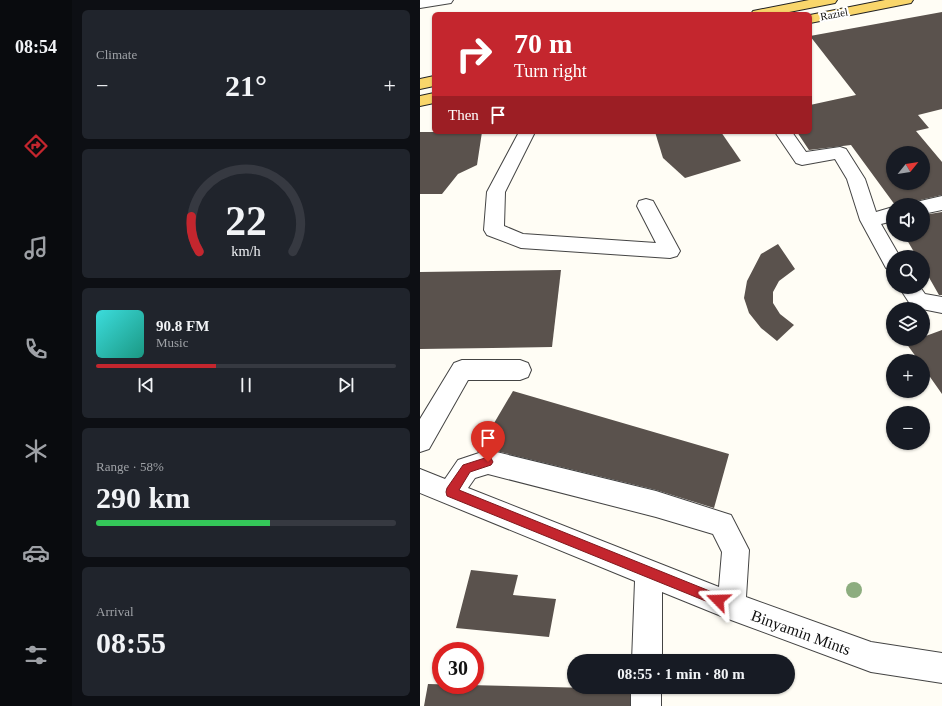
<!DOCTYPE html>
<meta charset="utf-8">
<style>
:root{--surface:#171b24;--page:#20242c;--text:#f1f3f6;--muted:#9ea1a6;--line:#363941;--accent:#c4262e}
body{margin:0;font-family:Georgia,serif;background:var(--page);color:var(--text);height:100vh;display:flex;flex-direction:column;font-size:15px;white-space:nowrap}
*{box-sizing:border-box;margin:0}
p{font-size:13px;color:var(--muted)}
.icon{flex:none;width:22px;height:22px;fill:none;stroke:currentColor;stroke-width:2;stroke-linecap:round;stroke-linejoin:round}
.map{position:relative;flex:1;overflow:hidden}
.sheet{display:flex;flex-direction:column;gap:10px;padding:10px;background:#0d0f14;width:348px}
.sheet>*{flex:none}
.top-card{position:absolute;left:12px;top:12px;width:380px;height:122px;border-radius:6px;box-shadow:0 1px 3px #0004;background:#c4262e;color:#fff;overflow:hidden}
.needle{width:26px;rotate:60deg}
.buttons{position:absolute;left:466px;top:146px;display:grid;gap:8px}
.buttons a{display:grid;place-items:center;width:44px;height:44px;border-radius:50%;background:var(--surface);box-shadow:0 1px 3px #0004;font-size:20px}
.speed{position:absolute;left:12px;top:642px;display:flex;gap:8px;font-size:20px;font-weight:700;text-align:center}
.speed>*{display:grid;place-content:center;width:52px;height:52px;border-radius:50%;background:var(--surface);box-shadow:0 1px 3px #0004;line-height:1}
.speed .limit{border:6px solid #d22;background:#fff;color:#111}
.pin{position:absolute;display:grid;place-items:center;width:34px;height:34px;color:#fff;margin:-41px -17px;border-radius:50% 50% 50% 0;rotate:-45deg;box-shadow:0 0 4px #0007}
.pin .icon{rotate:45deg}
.me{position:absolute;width:44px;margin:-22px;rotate:292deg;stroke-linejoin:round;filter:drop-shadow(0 0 3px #0008)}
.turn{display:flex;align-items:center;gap:14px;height:84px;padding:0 16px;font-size:18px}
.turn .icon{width:52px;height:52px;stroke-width:2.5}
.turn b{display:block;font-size:28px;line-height:34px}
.then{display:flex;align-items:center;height:38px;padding:0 16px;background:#0003;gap:8px;font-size:15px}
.big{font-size:30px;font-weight:700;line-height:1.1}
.sheet .widget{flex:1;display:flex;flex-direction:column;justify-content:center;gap:6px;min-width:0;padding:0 14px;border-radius:6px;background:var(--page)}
.sheet .dial{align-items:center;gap:0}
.dial svg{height:104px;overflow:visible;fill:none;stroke:var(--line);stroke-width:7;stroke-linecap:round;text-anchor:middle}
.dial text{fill:var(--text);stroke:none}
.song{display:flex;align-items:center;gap:12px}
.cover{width:48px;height:48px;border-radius:6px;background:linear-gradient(135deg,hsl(180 70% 55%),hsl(170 70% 35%))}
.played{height:4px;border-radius:2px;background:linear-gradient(90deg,var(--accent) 40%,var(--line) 40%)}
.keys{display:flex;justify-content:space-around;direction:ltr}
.heat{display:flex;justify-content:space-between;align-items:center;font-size:22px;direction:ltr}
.charge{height:6px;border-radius:3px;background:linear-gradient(90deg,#34c759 58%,var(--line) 0)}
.trip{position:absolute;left:147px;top:654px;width:228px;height:40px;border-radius:20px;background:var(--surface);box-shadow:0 1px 3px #0004;font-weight:700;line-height:40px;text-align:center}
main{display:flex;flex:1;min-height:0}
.dock{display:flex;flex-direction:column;width:72px;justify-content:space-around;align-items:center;background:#090b0e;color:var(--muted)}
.dock .icon{width:28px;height:28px}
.dock .selected{color:var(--accent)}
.dock b{font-size:18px;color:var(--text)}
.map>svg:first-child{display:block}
.building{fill:#5a524d;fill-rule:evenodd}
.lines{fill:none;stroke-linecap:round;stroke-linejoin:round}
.minor-casing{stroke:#444;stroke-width:2}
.major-casing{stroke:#222;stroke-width:2}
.minor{fill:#fff;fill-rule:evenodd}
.major{fill:#f9d66b;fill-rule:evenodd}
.tree{fill:#8dad7f}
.route{fill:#c4262e;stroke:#7f191e}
.labels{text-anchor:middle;stroke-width:4;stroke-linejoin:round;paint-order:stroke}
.far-street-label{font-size:11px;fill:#111;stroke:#fff}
.near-street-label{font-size:16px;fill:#111;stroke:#fff}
</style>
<main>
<nav class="dock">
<b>08:54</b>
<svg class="icon selected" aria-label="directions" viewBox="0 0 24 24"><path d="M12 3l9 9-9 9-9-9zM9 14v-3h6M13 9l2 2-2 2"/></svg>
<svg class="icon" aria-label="music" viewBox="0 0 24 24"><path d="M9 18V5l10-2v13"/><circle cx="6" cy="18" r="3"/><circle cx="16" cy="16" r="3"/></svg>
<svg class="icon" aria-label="phone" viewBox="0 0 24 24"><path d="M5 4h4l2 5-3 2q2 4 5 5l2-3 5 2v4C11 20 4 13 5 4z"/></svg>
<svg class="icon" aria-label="climate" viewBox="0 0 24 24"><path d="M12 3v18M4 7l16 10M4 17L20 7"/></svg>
<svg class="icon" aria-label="car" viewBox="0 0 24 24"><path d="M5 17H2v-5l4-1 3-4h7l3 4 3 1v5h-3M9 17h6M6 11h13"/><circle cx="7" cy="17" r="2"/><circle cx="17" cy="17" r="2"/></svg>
<svg class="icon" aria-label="filters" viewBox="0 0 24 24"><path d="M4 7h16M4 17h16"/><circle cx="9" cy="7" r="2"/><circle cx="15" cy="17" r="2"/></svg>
</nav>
<section class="sheet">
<div class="widget"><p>Climate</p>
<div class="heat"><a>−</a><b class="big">21°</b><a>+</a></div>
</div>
<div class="widget dial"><svg viewBox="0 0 100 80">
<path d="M14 69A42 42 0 1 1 86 69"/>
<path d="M14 69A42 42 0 0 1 8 42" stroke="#c4262e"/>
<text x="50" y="56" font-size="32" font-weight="700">22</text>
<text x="50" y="72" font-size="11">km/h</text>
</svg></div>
<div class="widget">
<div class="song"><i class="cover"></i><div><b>90.8 FM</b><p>Music</p></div></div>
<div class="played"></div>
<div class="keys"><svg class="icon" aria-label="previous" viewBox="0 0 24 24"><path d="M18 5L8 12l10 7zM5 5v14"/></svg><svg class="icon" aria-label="pause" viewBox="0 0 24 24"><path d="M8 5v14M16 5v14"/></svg><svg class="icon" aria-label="next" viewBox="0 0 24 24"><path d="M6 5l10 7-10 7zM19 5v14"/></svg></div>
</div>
<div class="widget"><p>Range · 58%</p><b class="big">290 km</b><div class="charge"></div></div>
<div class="widget"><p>Arrival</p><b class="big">08:55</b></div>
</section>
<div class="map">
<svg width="522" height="706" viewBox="0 0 522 706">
<rect width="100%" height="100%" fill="#fffdf5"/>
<g class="building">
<path d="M522 12V109L498 115 509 128 496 131 522 162V195L496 201 494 205H475L431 145 389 150 377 132H390V105L436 95 390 36ZM473 153H503V183H473Z"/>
<path d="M0 132H62L57 165 38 174 22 194H0Z"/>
<path d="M235 132H301L321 161 265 178 243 158Z"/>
<path d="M522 212V295H519L503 267V257H497L484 235H503V215Z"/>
<path d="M358 244 375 269 359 281 353 292V303L360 314 374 325 357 341 341 328 329 313 324 298 327 281 341 254Z"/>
<path d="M141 270 132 347 0 349V272Z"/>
<path d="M522 330V394L503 367V361H499L486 343 503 339V337Z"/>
<path d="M93 391 309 454 294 508 236 490 68 449 57 452Z"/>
<path d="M51 570 98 575 93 595 136 599 129 637 36 628Z"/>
<path d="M8 684 210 689V706H4Z"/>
</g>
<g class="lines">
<defs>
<g id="minor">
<path d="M0 0H33L31 3 0 8Z"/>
<path d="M99 132H115L85 192 84 226 103 234 236 243 217 206 219 201 226 199 233 201 260 251 257 256 250 258 101 248 67 235 64 230 67 192Z"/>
<path d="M355 132H372L386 152 420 147 426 149 445 179 456 212 473 207V221L461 224 480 257H473V271L466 268 440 220 427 179 415 159 382 165 376 163Z"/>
<path d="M522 196V210L503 214V205H495L496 202Z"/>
<path d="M479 287H500L505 294 522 297V313L492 307Z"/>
<path d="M42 360H100L108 363 111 370 108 377 100 380H48L9 449 0 452V419L34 363Z"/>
<path d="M68 450 236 491 311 515 329 550 326 597 451 642 522 653V683L451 672 311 620 242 592V661H212L215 581 0 493V469L25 479 38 460ZM68 474 236 517 293 534 302 552 299 587 48 488 55 478Z"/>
<rect x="211" y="687" width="30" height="19"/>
</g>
<g id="major">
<path d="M389 0H417L415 3 410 4 359 14H331L333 11 338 10Z"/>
<path d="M465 0H493L491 3 486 4 390 23V15Z"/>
<path d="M14 76V86L0 89V79Z"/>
<path d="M14 93V103L0 106V96Z"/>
</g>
</defs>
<use href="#minor" class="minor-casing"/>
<use href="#major" class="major-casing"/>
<use href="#minor" class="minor"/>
<use href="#major" class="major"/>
</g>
<circle class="tree" cx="434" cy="590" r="8"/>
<path class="route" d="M68 457 71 458 73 462 71 465 50 472 39 490 302 596 303 600 302 604 298 606 27 496 26 492 27 488 43 465Z"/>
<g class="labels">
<g class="far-street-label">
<text transform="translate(414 14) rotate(-11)" y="4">Raziel</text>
</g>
<g class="near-street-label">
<text transform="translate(381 632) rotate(20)" y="6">Binyamin Mints</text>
</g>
</g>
</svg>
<div class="buttons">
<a><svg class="needle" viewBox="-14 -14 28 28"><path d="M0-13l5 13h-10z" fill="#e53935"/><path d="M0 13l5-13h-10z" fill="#9ea1a6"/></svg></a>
<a><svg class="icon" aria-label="sound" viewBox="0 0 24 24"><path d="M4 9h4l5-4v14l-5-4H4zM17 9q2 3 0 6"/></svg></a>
<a><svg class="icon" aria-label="search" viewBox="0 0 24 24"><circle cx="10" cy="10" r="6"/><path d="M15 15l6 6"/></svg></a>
<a><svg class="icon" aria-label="layers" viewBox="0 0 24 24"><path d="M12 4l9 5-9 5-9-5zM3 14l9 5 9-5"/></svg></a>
<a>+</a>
<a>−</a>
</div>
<div class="speed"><div class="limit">30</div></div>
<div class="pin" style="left:68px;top:462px;background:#d93025"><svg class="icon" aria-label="arrive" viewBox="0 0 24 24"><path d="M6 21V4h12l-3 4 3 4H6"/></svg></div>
<svg class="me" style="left:298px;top:600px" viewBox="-20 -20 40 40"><path d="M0-17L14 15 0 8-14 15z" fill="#c4262e" stroke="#fff" stroke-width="4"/></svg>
<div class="trip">08:55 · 1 min · 80 m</div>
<div class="top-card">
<div class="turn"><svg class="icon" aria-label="right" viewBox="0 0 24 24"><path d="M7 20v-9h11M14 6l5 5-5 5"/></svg><div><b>70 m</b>Turn right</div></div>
<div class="then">Then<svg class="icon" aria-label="arrive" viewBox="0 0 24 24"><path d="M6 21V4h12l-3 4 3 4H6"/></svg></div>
</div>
</div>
</main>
